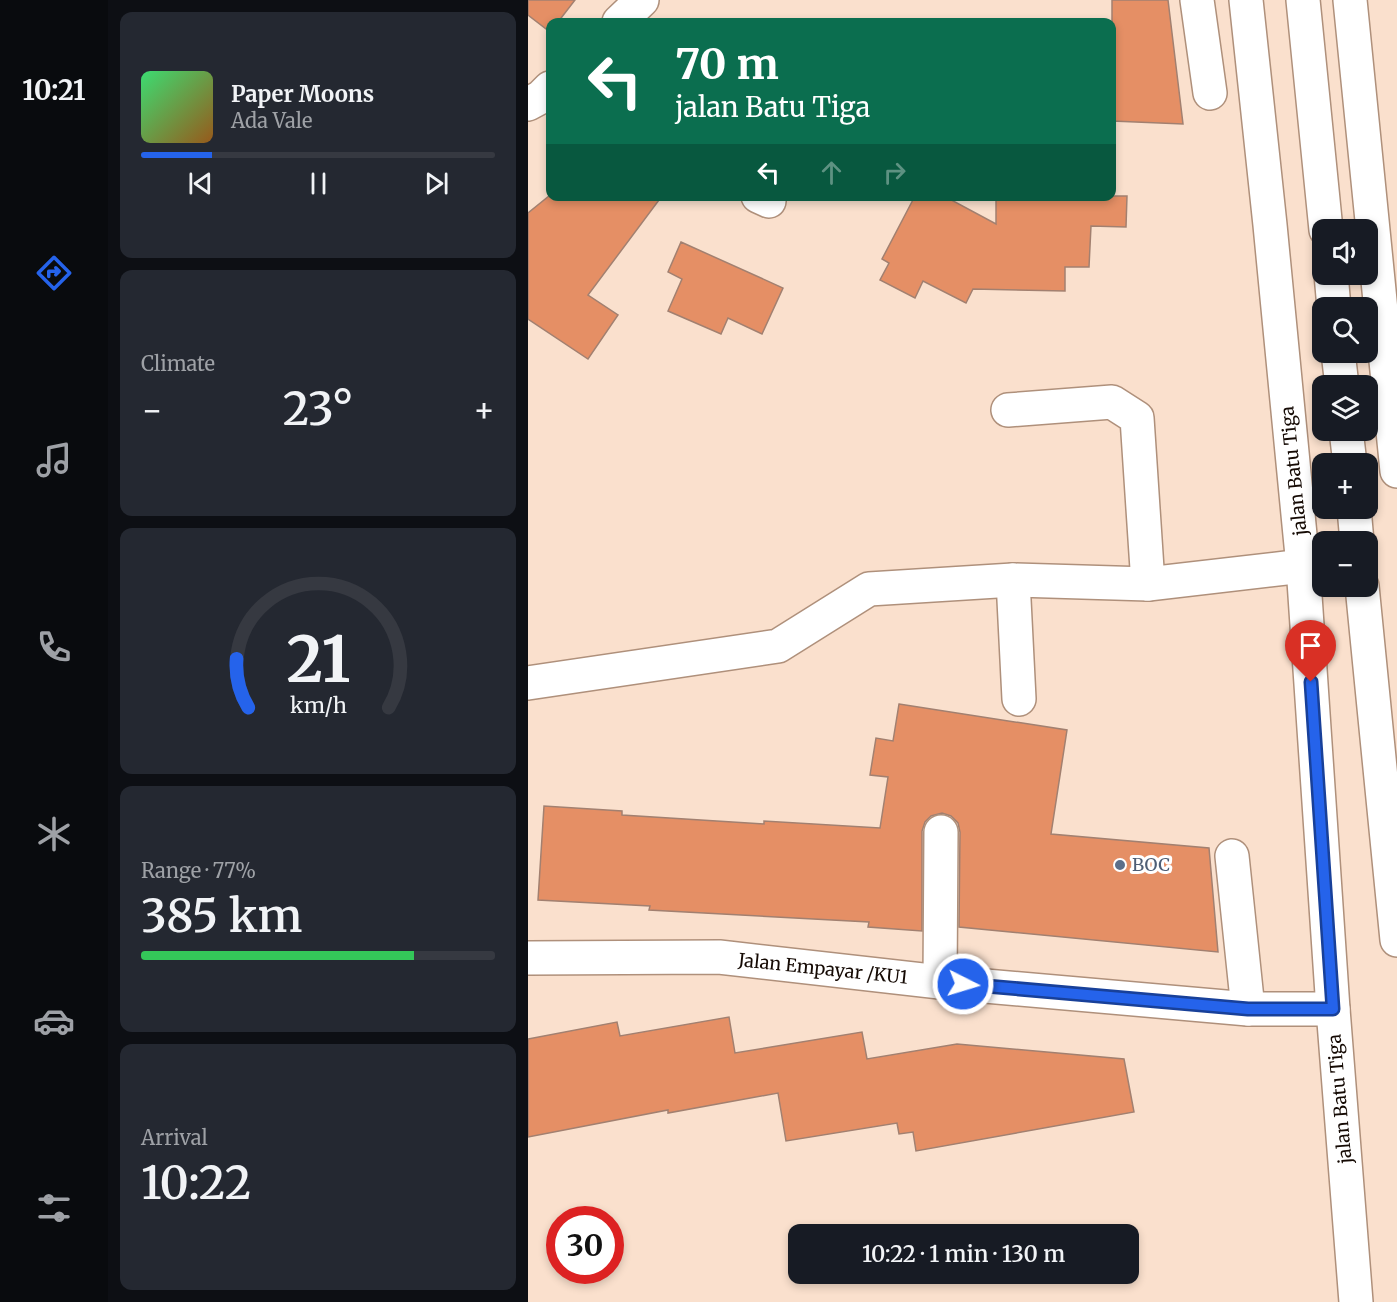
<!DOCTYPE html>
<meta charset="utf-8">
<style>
:root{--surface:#171b24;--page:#242831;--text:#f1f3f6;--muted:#9ea1a6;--line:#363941;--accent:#2563eb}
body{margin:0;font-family:Merriweather,serif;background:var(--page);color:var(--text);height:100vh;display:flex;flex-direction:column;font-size:22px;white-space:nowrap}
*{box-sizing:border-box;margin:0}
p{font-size:20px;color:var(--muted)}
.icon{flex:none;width:33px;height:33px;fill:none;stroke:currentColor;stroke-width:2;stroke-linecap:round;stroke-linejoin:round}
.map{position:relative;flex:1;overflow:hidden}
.details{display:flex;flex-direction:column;gap:12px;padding:12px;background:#0d0f14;width:420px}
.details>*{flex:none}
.guide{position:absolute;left:18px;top:18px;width:570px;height:183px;border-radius:12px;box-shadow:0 3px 9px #0003;background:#0b6e4f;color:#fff;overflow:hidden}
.controls{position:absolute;left:784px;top:219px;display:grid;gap:12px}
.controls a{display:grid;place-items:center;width:66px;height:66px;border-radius:12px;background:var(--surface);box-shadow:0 3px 9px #0003;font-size:30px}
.speed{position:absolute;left:18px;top:1206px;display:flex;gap:12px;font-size:30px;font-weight:700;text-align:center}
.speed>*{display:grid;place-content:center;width:78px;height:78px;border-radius:50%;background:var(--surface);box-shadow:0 3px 9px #0003;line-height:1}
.speed .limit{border:9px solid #d22;background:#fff;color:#111}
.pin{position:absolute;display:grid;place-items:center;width:51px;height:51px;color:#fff;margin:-62px -26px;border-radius:50% 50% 50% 0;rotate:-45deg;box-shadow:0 0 6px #0007}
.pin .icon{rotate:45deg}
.me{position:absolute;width:66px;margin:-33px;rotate:95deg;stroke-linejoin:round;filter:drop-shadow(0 0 4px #0008)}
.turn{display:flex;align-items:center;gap:21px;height:126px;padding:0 30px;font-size:27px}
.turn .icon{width:78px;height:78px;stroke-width:2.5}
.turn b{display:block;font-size:42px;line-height:51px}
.lanes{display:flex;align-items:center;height:57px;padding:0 30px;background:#0003;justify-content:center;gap:30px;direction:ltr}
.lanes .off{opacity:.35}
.big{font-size:45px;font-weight:600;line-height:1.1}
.details .tile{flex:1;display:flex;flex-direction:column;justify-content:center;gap:9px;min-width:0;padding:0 21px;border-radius:12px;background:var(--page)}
.details .dial{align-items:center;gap:0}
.dial svg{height:156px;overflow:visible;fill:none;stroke:var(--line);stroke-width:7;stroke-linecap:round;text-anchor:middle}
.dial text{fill:var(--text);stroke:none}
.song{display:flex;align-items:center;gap:18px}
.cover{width:72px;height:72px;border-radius:9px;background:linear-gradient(135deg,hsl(140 70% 55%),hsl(30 70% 35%))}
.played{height:6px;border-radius:3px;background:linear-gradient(90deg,var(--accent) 20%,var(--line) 20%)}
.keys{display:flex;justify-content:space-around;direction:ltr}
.heat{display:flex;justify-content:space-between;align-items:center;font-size:33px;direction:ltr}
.charge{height:9px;border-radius:4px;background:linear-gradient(90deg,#34c759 77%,var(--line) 0)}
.trip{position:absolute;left:260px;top:1224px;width:351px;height:60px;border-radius:12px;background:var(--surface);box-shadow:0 3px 9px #0003;font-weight:600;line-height:60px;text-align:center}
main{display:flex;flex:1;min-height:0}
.tab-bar{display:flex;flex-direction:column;width:108px;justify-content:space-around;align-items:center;background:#090b0e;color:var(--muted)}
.tab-bar .icon{width:42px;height:42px}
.tab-bar .on{color:var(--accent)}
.tab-bar b{font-size:27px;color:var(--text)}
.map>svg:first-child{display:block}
.building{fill:#e58f65;stroke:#a28070;stroke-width:1.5}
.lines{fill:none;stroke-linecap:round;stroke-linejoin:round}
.minor-casing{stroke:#af907b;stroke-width:36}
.highway-casing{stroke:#af907b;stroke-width:36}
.minor{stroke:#fff;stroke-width:33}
.highway{stroke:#fff;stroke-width:33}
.route-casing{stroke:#184099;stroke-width:15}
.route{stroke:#2563eb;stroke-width:10}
.service-dot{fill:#5c6f8a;stroke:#fff;stroke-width:2}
.labels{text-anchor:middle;stroke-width:6;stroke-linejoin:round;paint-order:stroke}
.street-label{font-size:18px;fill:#150a04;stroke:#fff}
.service-label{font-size:18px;fill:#4e5e75;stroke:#fff;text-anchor:start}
</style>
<main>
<nav class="tab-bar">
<b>10:21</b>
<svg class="icon on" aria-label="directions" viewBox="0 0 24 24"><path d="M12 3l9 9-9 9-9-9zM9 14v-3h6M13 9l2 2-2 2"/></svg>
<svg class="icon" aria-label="music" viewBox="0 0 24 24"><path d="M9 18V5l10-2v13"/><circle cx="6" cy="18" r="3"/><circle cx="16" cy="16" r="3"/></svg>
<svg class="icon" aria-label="phone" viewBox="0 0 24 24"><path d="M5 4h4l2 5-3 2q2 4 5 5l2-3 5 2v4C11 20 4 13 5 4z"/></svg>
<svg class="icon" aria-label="climate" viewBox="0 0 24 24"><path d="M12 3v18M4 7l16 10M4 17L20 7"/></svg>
<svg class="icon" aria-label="car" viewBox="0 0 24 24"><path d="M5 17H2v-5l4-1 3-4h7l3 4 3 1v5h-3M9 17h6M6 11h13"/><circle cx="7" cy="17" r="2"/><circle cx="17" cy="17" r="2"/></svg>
<svg class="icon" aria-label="filters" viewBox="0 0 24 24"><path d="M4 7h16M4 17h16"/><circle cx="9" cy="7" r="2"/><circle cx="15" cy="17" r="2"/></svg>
</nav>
<section class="details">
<div class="tile">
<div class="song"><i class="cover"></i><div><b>Paper Moons</b><p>Ada Vale</p></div></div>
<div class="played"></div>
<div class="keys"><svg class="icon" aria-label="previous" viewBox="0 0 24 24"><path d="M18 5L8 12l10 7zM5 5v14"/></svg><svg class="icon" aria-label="pause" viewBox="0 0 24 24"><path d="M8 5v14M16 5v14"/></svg><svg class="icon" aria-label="next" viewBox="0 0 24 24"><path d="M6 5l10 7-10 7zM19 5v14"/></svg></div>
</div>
<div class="tile"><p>Climate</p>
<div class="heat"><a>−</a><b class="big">23°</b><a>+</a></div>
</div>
<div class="tile dial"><svg viewBox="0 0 100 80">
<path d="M14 69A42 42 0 1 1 86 69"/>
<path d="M14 69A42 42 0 0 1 8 44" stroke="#2563eb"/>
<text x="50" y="56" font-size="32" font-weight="700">21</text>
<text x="50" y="72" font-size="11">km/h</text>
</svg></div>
<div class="tile"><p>Range · 77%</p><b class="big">385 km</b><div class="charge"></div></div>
<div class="tile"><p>Arrival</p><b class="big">10:22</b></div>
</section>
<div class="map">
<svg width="869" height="1302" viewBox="0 0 869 1302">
<rect width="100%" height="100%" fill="#fae0cd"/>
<g class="building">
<path d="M0 0H47L30 22H22V32L0 15Z"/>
<path d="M584 0H640L655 124 584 121Z"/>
<path d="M21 196H134L60 295 90 315 60 359 0 319V213Z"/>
<path d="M387 196H416L468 224V196H599L598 227 563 226 561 267H537V291L445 289 438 303 395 281 387 298 352 280 361 263 354 259Z"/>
<path d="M153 242 255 288 234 334 200 318 193 334 140 311 154 279 140 272Z"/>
<path d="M371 704 539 730 523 834 681 848 690 952 431 927 432 832 430 823 423 816 414 813 403 816 397 822 394 831V931L340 927 341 922 121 910 122 906 10 900 16 806 94 811V815L236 824V821L352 828 360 777 342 775 348 738 365 741Z"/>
<path d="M201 1017 207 1053 334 1032 339 1059 429 1044 596 1059 606 1112 388 1151 385 1132 371 1134 369 1123 258 1141 250 1093 140 1113V1110L0 1137V1039L89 1022 92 1036Z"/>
</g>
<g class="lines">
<defs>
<g id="minor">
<path d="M669 0 682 93"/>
<path d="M718 0 742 225 775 566 805 1009 828 1302"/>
<path d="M91 22 114 0"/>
<path d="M0 104 13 97 22 88"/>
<path d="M230 196 241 201"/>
<path d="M480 410 584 402 609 418 620 584"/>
<path d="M485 580 491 699"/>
<path d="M0 683 250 646 341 589 485 580 620 584 775 566"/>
<path d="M704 856 720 1009"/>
<path d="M0 958 191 957 412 982 720 1009H805"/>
<path d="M412 982 413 832"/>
</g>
<g id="highway">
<path d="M775 0 798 230"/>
<path d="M822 0 869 471"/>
<path d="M803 274 806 308"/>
<path d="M810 352 814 386"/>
<path d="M818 430 822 464"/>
<path d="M826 508 829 542"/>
<path d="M834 586 869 940"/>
</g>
</defs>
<use href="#minor" class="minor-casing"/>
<use href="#highway" class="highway-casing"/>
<use href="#minor" class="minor"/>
<use href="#highway" class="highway"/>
</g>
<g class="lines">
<defs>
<path id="route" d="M435 984 720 1009H805L783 682"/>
</defs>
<use href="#route" class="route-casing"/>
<use href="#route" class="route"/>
</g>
<circle class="service-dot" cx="592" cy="865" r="6"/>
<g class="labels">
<g class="street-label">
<text transform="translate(766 471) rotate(-96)" y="6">jalan Batu Tiga</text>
<text transform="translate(295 969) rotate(6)" y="6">Jalan Empayar /KU1</text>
<text transform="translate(812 1099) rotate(-95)" y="6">jalan Batu Tiga</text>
</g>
<g class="service-label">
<text x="604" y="871">BOC</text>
</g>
</g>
</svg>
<div class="controls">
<a><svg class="icon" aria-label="sound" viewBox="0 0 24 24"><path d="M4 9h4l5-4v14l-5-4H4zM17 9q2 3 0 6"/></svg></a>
<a><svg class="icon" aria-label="search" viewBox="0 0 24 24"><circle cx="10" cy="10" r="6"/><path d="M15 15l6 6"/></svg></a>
<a><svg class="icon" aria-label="layers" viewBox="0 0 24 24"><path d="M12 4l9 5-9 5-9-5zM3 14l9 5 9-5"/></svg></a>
<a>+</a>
<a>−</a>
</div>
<div class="speed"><div class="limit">30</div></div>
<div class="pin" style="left:783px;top:682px;background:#d93025"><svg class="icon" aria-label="arrive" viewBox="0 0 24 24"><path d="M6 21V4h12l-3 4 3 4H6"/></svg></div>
<svg class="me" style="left:435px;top:984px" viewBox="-20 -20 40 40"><circle r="17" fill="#2563eb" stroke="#fff" stroke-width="3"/><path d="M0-11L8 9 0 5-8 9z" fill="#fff"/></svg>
<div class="trip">10:22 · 1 min · 130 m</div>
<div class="guide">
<div class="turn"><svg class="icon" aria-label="left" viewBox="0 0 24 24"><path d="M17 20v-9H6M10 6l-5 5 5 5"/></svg><div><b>70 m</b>jalan Batu Tiga</div></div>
<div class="lanes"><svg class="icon" aria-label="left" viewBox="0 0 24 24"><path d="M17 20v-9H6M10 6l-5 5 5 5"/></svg><svg class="icon off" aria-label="ahead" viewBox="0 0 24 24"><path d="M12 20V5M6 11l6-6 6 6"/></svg><svg class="icon off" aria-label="right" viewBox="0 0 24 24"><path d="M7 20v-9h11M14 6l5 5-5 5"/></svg></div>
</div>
</div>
</main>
